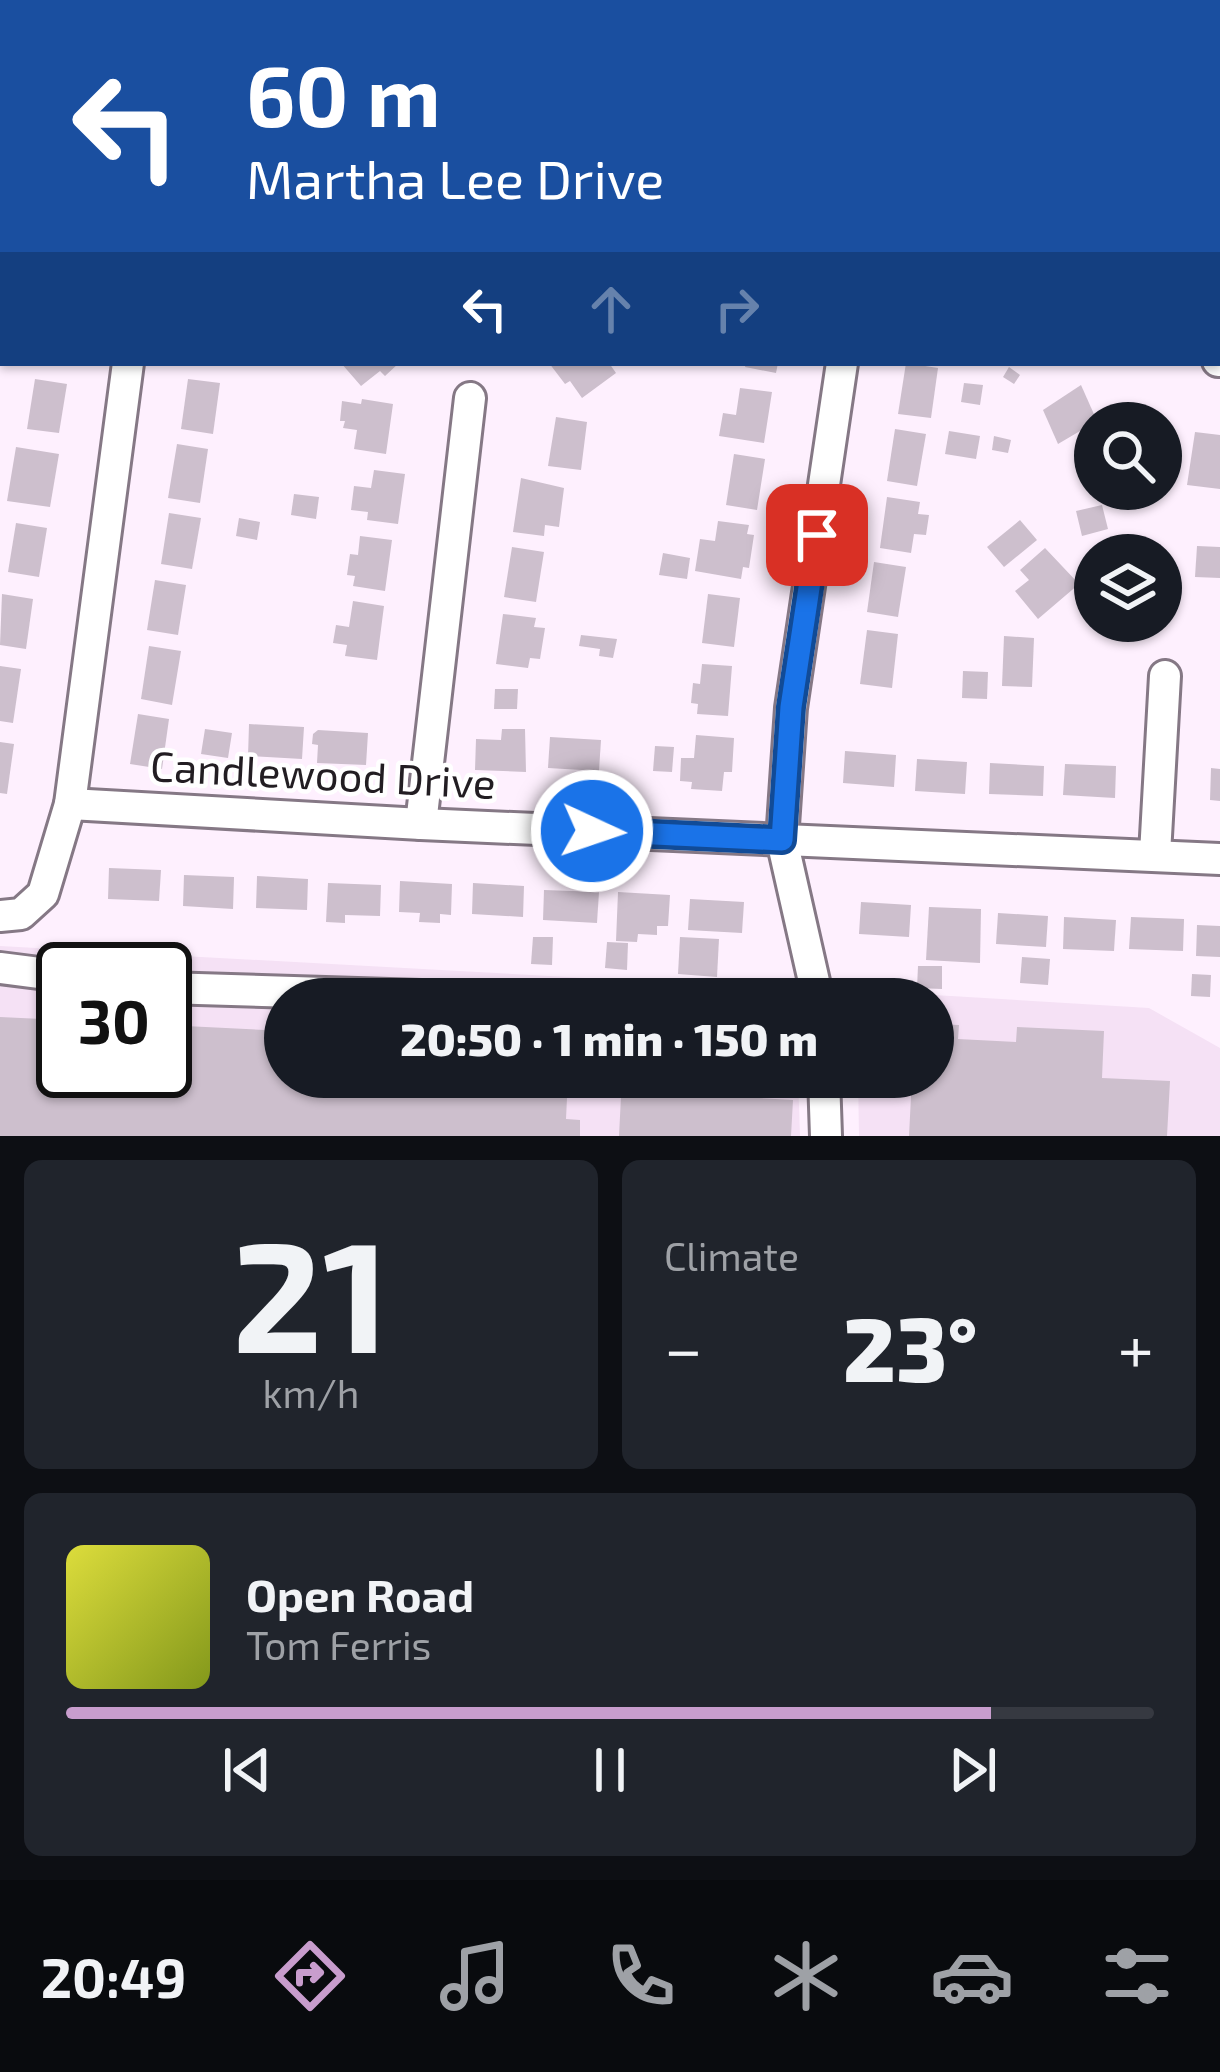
<!DOCTYPE html>
<meta charset="utf-8">
<style>
:root{--surface:#171b24;--page:#20242c;--text:#f1f3f6;--muted:#9ea1a6;--line:#363941;--accent:#c89dcd}
body{margin:0;font-family:"Exo 2",sans-serif;background:var(--page);color:var(--text);height:100vh;display:flex;flex-direction:column;font-size:45px;white-space:nowrap}
*{box-sizing:border-box;margin:0}
p{font-size:39px;color:var(--muted)}
.icon{flex:none;width:66px;height:66px;fill:none;stroke:currentColor;stroke-width:2;stroke-linecap:round;stroke-linejoin:round}
.map{position:relative;height:1136px;overflow:hidden}
.side{display:flex;flex-direction:column;gap:24px;padding:24px;background:#0d0f14;flex:1}
.side>*{flex:none}
.hud{position:absolute;left:0px;top:0px;width:1221px;height:366px;box-shadow:0 3px 9px #0004;background:#1a4fa0;color:#fff;overflow:hidden}
.buttons{position:absolute;left:1074px;top:402px;display:grid;gap:24px}
.buttons a{display:grid;place-items:center;width:108px;height:108px;border-radius:50%;background:var(--surface);box-shadow:0 3px 9px #0004;font-size:60px}
.speed{position:absolute;left:36px;top:942px;display:flex;gap:24px;font-size:60px;font-weight:700;text-align:center}
.speed>*{display:grid;place-content:center;width:156px;height:156px;border-radius:50%;background:var(--surface);box-shadow:0 3px 9px #0004;line-height:1}
.speed .limit{border:6px solid #111;border-radius:18px;background:#fff;color:#111}
.pin{position:absolute;display:grid;place-items:center;width:102px;height:102px;color:#fff;margin:-51px;border-radius:24px;box-shadow:0 6px 18px #0006}
.me{position:absolute;width:132px;margin:-66px;rotate:93deg;stroke-linejoin:round;filter:drop-shadow(0 0 9px #0008)}
.turn{display:flex;align-items:center;gap:42px;height:252px;padding:0 48px;font-size:54px}
.turn .icon{width:156px;height:156px;stroke-width:2.5}
.turn b{display:block;font-size:84px;line-height:102px}
.lanes{display:flex;align-items:center;height:114px;padding:0 48px;background:#0003;justify-content:center;gap:60px;direction:ltr}
.lanes .off{opacity:.35}
.big{font-size:90px;font-weight:800;line-height:1.1}
.side .tile{flex:1;display:flex;flex-direction:column;justify-content:center;gap:18px;min-width:0;padding:0 42px;border-radius:18px;background:var(--page)}
.side .dial{align-items:center;gap:0}
.dial b{font-size:156px;line-height:1}
.song{display:flex;align-items:center;gap:36px}
.cover{width:144px;height:144px;border-radius:18px;background:linear-gradient(135deg,hsl(60 70% 55%),hsl(70 70% 35%))}
.played{height:12px;border-radius:6px;background:linear-gradient(90deg,var(--accent) 85%,var(--line) 85%)}
.keys{display:flex;justify-content:space-around;direction:ltr}
.heat{display:flex;justify-content:space-between;align-items:center;font-size:66px;direction:ltr}
.side .tiles{flex:1;display:grid;gap:24px;grid-template-columns:1fr 1fr}
.tile:last-child{grid-column:span 2}
.trip{position:absolute;left:264px;top:978px;width:690px;height:120px;border-radius:60px;background:var(--surface);box-shadow:0 3px 9px #0004;font-weight:800;line-height:120px;text-align:center}
.dock{display:flex;height:192px;justify-content:space-around;align-items:center;background:#090b0e;color:var(--muted)}
.dock .icon{width:84px;height:84px}
.dock .active{color:var(--accent)}
.dock b{font-size:54px;color:var(--text)}
.map>svg:first-child{display:block}
.built{fill:#f5e1f5;fill-rule:evenodd}
.lines{fill:none;stroke-linecap:round;stroke-linejoin:round}
.stream{stroke:#c19ac2;stroke-width:8}
.building{fill:#cdbfcd}
.minor-casing{stroke:#857885;stroke-width:36}
.minor{stroke:#fff;stroke-width:30}
.route-casing{stroke:#114b97;stroke-width:30}
.route{stroke:#1a73e8;stroke-width:21}
.labels{text-anchor:middle;stroke-width:9;stroke-linejoin:round;paint-order:stroke}
.street-label{font-size:42px;fill:#221d22;stroke:#fff}
</style>
<div class="map">
<svg width="1220" height="1136" viewBox="0 0 1220 1136">
<rect width="100%" height="100%" fill="#fef0fe"/>
<g class="built">
<path d="M0 946 789 989 790 999H285V1077H798L800 1136H0ZM63 969H165V1071H63Z"/>
<path d="M884 992 1149 1008 1220 1048V1136H859L858 1077H933V999H868Z"/>
</g>
<g class="lines">
<g class="stream">
<path d="M20 3V0"/>
<path d="M0 131 3 112"/>
</g>
</g>
<g class="building">
<path d="M341 363H399L385 376 380 371 361 386Z"/>
<path d="M549 363H609L616 373 582 398 570 381 565 384Z"/>
<path d="M746 363H778L776 373 745 367Z"/>
<path d="M906 363 938 368 931 418 898 414Z"/>
<path d="M1009 367 1020 375 1014 384 1003 377Z"/>
<path d="M35 379 67 384 59 433 27 429Z"/>
<path d="M188 379 220 383 213 434 181 429Z"/>
<path d="M964 383 983 385 980 405 961 402Z"/>
<path d="M1081 385 1097 421 1058 444 1043 410Z"/>
<path d="M740 388 772 392 764 443 719 436 723 413 736 415Z"/>
<path d="M362 399 393 404 386 454 354 449 357 430 343 428 345 421H340L342 401 361 404Z"/>
<path d="M556 417 587 422 581 470 548 466Z"/>
<path d="M895 429 926 434 917 486 887 481Z"/>
<path d="M949 431 980 436 976 459 945 454Z"/>
<path d="M1195 432 1220 435V489L1187 485Z"/>
<path d="M994 436 1011 440 1008 453 992 450Z"/>
<path d="M1161 436 1174 438 1167 487 1161 486Z"/>
<path d="M177 444 208 449 200 503 168 498Z"/>
<path d="M16 447 59 454 50 507 7 501Z"/>
<path d="M734 454 765 459 757 510 726 505Z"/>
<path d="M374 470 405 474 398 524 367 520 368 512 351 510 354 486 371 488Z"/>
<path d="M521 478 564 488 559 527 545 525 544 536 513 532Z"/>
<path d="M294 494 319 497 316 519 291 515Z"/>
<path d="M887 497 920 502 918 514 929 515 926 535 914 534 911 553 880 548Z"/>
<path d="M1102 505 1108 529 1082 536 1076 511Z"/>
<path d="M169 513 201 518 192 569 161 564Z"/>
<path d="M239 518 260 522 257 540 236 536Z"/>
<path d="M1020 520 1037 540 1004 567 987 547Z"/>
<path d="M718 521 749 525 747 534 754 535 749 568 743 567 741 579 695 571 700 539 715 541Z"/>
<path d="M16 523 47 528 39 577 8 572Z"/>
<path d="M360 536 392 540 385 591 353 586 355 576 347 575 350 554 358 555Z"/>
<path d="M1110 542 1161 544V555H1109Z"/>
<path d="M1197 546 1220 547V578L1195 577Z"/>
<path d="M512 547 544 552 536 602 504 597Z"/>
<path d="M1045 548 1079 584 1038 619 1015 591 1029 580 1020 570Z"/>
<path d="M663 553 690 558 687 579 659 575Z"/>
<path d="M874 562 906 567 898 617 867 612Z"/>
<path d="M155 580 186 585 178 635 147 630Z"/>
<path d="M2 594 33 599 26 649 0 645Z"/>
<path d="M708 594 740 598 734 647 702 643Z"/>
<path d="M353 601 384 606 377 660 345 656 347 645 333 643 336 625 349 627Z"/>
<path d="M503 614 536 618 534 627 545 628 540 659 530 658 528 668 496 664Z"/>
<path d="M867 630 898 634 892 688 860 684Z"/>
<path d="M581 635 617 639 613 658 599 656 600 649 579 646Z"/>
<path d="M1004 636 1034 638 1032 687 1002 686Z"/>
<path d="M149 646 181 651 172 705 141 699Z"/>
<path d="M702 664 732 666 728 716 697 714 698 704 691 703 693 683 700 684Z"/>
<path d="M0 666 21 669 13 723 0 721Z"/>
<path d="M963 671 988 672 987 699 962 698Z"/>
<path d="M495 689H518L517 709H494Z"/>
<path d="M138 714 169 719 162 769 130 764Z"/>
<path d="M249 724 304 727 302 759 248 756Z"/>
<path d="M205 729 232 733 228 758 201 754Z"/>
<path d="M502 729H525L526 772 475 770 476 739 501 740Z"/>
<path d="M318 730 368 733 366 765 317 763 318 745 312 744 313 734Z"/>
<path d="M696 735 734 738 732 772H724L722 791 691 789 692 782 680 781 681 758H694Z"/>
<path d="M550 737 601 740 599 771 548 768Z"/>
<path d="M0 742 14 744 7 794 0 793Z"/>
<path d="M655 746 674 747 672 772 653 771Z"/>
<path d="M845 751 896 755 894 787 843 783Z"/>
<path d="M917 759 967 762 965 794 915 791Z"/>
<path d="M990 763 1044 766 1043 796 989 794Z"/>
<path d="M1065 764 1116 766 1115 798 1063 795Z"/>
<path d="M1211 768 1220 769V801L1210 800Z"/>
<path d="M109 868 161 870 159 901 108 899Z"/>
<path d="M184 875 234 877 233 909 183 906Z"/>
<path d="M257 876 308 879 307 910 256 908Z"/>
<path d="M400 881 452 884 451 915 440 914V923L419 922 420 913 399 912Z"/>
<path d="M328 883 381 885 380 916 345 915V923L326 922Z"/>
<path d="M473 883 524 886 523 917 472 914Z"/>
<path d="M544 890 599 892 597 923 543 920Z"/>
<path d="M618 892 670 895 668 926H657V935L638 934 637 942 616 941Z"/>
<path d="M690 899 744 902 742 933 688 930Z"/>
<path d="M861 902 911 905 909 937 859 934Z"/>
<path d="M929 907 981 909 980 963 926 960Z"/>
<path d="M998 913 1048 916 1046 947 996 944Z"/>
<path d="M1064 917 1116 920 1114 951 1063 949Z"/>
<path d="M1131 917 1184 919 1183 951 1129 949Z"/>
<path d="M1197 925 1220 926V957L1196 956Z"/>
<path d="M533 937H553L552 965 531 964Z"/>
<path d="M680 937 719 939 717 977 678 974Z"/>
<path d="M607 942 628 943 627 970 605 968Z"/>
<path d="M1022 957 1050 959 1048 985 1020 983Z"/>
<path d="M918 966H942V989L917 988Z"/>
<path d="M1192 974 1211 975 1210 997 1191 996Z"/>
<path d="M0 1017 63 1020V1071H165V1025L285 1031V1077H568L566 1119 580 1120V1136H0Z"/>
<path d="M933 1024 959 1025 958 1039 1016 1042 1017 1027 1104 1031 1102 1078 1170 1081 1167 1136H909L912 1077H933Z"/>
<path d="M622 1077H723L722 1096 793 1100 791 1136H619Z"/>
</g>
<g class="lines">
<defs>
<g id="minor">
<path d="M188 3V0"/>
<path d="M896 3 897 0"/>
<path d="M1211 3 1212 0"/>
<path d="M0 46H3"/>
<path d="M1218 58 1220 59"/>
<path d="M0 333H3"/>
<path d="M1218 361H1220"/>
<path d="M70 804 421 824 1220 859"/>
<path d="M421 824 470 398"/>
<path d="M1155 854 1165 676"/>
<path d="M0 916 21 914 43 894 70 804 128 363"/>
<path d="M0 968 63 976"/>
<path d="M165 988 515 999"/>
<path d="M818 999 782 840 791 708 842 363"/>
<path d="M824 1077 826 1136"/>
</g>
</defs>
<use href="#minor" class="minor-casing"/>
<use href="#minor" class="minor"/>
</g>
<g class="lines">
<defs>
<path id="route" d="M592 831 782 840 791 707 817 535"/>
</defs>
<use href="#route" class="route-casing"/>
<use href="#route" class="route"/>
</g>
<g class="labels">
<g class="street-label">
<text transform="translate(323 775) rotate(3)" y="15">Candlewood Drive</text>
</g>
</g>
</svg>
<div class="buttons">
<a><svg class="icon" aria-label="search" viewBox="0 0 24 24"><circle cx="10" cy="10" r="6"/><path d="M15 15l6 6"/></svg></a>
<a><svg class="icon" aria-label="layers" viewBox="0 0 24 24"><path d="M12 4l9 5-9 5-9-5zM3 14l9 5 9-5"/></svg></a>
</div>
<div class="speed"><div class="limit">30</div></div>
<div class="pin" style="left:817px;top:535px;background:#d93025"><svg class="icon" aria-label="arrive" viewBox="0 0 24 24"><path d="M6 21V4h12l-3 4 3 4H6"/></svg></div>
<svg class="me" style="left:592px;top:831px" viewBox="-20 -20 40 40"><circle r="17" fill="#1a73e8" stroke="#fff" stroke-width="3"/><path d="M0-11L8 9 0 5-8 9z" fill="#fff"/></svg>
<div class="trip">20:50 · 1 min · 150 m</div>
<div class="hud">
<div class="turn"><svg class="icon" aria-label="left" viewBox="0 0 24 24"><path d="M17 20v-9H6M10 6l-5 5 5 5"/></svg><div><b>60 m</b>Martha Lee Drive</div></div>
<div class="lanes"><svg class="icon" aria-label="left" viewBox="0 0 24 24"><path d="M17 20v-9H6M10 6l-5 5 5 5"/></svg><svg class="icon off" aria-label="ahead" viewBox="0 0 24 24"><path d="M12 20V5M6 11l6-6 6 6"/></svg><svg class="icon off" aria-label="right" viewBox="0 0 24 24"><path d="M7 20v-9h11M14 6l5 5-5 5"/></svg></div>
</div>
</div>
<section class="side">
<div class="tiles">
<div class="tile dial"><b>21</b><p>km/h</p></div>
<div class="tile"><p>Climate</p>
<div class="heat"><a>−</a><b class="big">23°</b><a>+</a></div>
</div>
<div class="tile">
<div class="song"><i class="cover"></i><div><b>Open Road</b><p>Tom Ferris</p></div></div>
<div class="played"></div>
<div class="keys"><svg class="icon" aria-label="previous" viewBox="0 0 24 24"><path d="M18 5L8 12l10 7zM5 5v14"/></svg><svg class="icon" aria-label="pause" viewBox="0 0 24 24"><path d="M8 5v14M16 5v14"/></svg><svg class="icon" aria-label="next" viewBox="0 0 24 24"><path d="M6 5l10 7-10 7zM19 5v14"/></svg></div>
</div>
</div>
</section>
<nav class="dock">
<b>20:49</b>
<svg class="icon active" aria-label="directions" viewBox="0 0 24 24"><path d="M12 3l9 9-9 9-9-9zM9 14v-3h6M13 9l2 2-2 2"/></svg>
<svg class="icon" aria-label="music" viewBox="0 0 24 24"><path d="M9 18V5l10-2v13"/><circle cx="6" cy="18" r="3"/><circle cx="16" cy="16" r="3"/></svg>
<svg class="icon" aria-label="phone" viewBox="0 0 24 24"><path d="M5 4h4l2 5-3 2q2 4 5 5l2-3 5 2v4C11 20 4 13 5 4z"/></svg>
<svg class="icon" aria-label="climate" viewBox="0 0 24 24"><path d="M12 3v18M4 7l16 10M4 17L20 7"/></svg>
<svg class="icon" aria-label="car" viewBox="0 0 24 24"><path d="M5 17H2v-5l4-1 3-4h7l3 4 3 1v5h-3M9 17h6M6 11h13"/><circle cx="7" cy="17" r="2"/><circle cx="17" cy="17" r="2"/></svg>
<svg class="icon" aria-label="filters" viewBox="0 0 24 24"><path d="M4 7h16M4 17h16"/><circle cx="9" cy="7" r="2"/><circle cx="15" cy="17" r="2"/></svg>
</nav>
